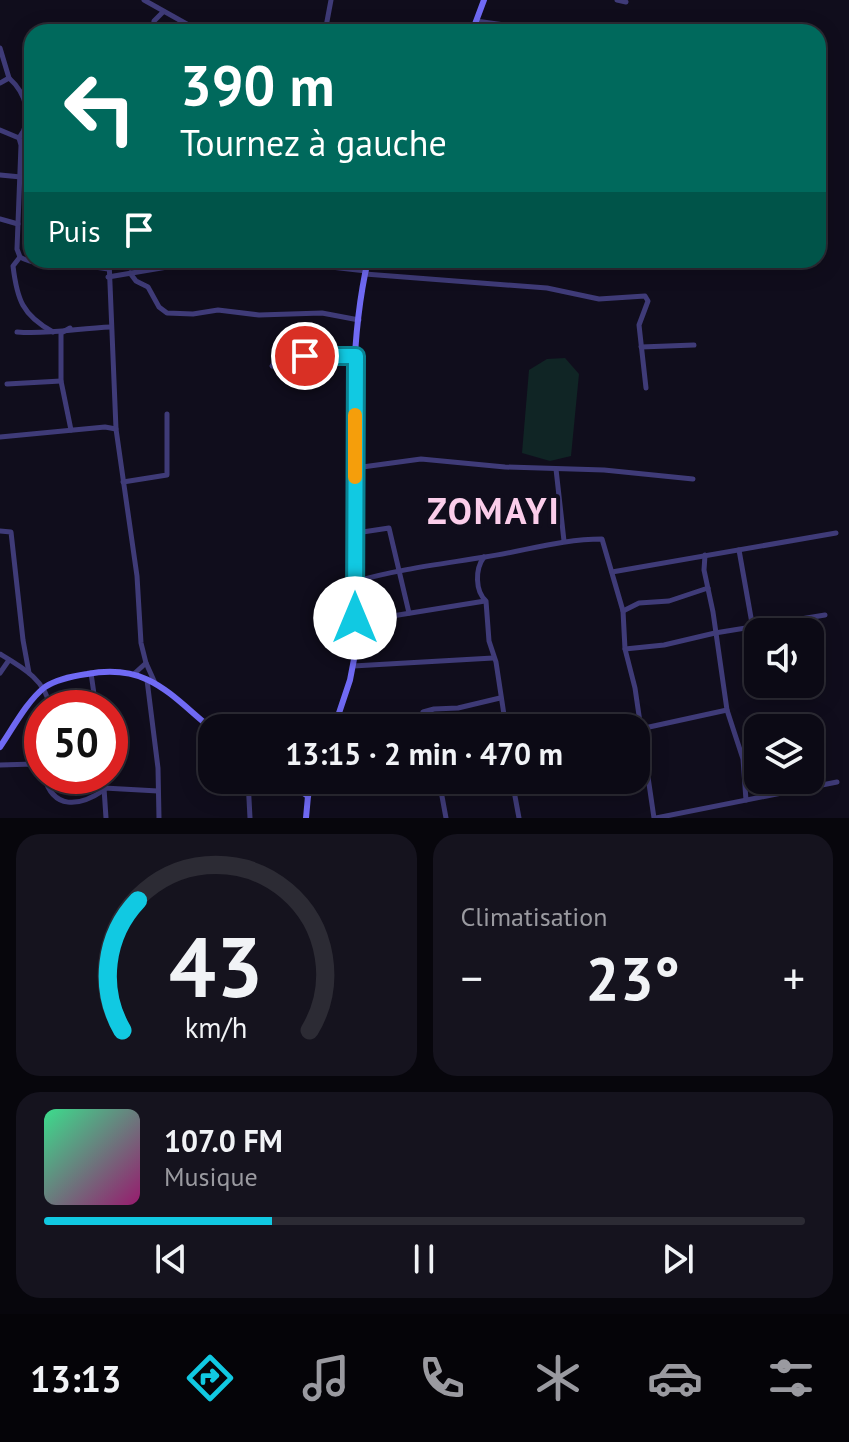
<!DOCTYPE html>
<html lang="fr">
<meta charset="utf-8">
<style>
:root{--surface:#0c0a15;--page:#15131e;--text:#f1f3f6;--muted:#9a9aa0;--line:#2c2b34;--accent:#11c9e2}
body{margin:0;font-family:"PT Sans",sans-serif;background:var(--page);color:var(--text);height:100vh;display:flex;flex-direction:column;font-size:30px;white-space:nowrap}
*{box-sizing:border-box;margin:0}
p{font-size:26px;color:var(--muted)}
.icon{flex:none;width:44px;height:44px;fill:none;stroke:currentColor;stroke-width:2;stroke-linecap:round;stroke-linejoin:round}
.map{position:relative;height:818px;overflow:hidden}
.details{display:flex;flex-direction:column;gap:16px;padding:16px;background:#07060c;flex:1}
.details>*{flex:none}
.guide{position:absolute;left:24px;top:24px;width:802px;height:244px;border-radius:24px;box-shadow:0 4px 20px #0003,0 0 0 2px var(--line);background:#00695c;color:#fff;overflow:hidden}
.fabs{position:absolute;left:744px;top:618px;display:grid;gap:16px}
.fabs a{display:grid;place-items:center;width:80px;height:80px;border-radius:16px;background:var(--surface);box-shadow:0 4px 20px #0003,0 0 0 2px var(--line);font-size:40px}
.speed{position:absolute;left:24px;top:690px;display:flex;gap:16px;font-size:40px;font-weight:700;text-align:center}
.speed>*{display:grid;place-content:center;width:104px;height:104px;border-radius:50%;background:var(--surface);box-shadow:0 4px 20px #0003,0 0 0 2px var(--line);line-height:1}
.speed .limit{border:12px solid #d22;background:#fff;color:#111}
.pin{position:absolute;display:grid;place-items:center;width:68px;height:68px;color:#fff;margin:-34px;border:4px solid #fff;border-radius:50%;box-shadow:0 2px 8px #0007}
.me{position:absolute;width:88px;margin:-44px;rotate:0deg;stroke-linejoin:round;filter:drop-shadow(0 0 6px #0008)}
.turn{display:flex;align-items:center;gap:28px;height:168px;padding:0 24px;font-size:36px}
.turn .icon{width:104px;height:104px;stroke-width:2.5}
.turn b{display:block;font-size:56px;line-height:68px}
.then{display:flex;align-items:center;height:76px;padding:0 24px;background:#0003;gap:16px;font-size:30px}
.big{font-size:60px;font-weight:700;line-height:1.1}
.details .tile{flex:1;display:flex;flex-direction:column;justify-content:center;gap:12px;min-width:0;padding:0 28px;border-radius:24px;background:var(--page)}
.details .dial{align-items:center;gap:0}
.dial svg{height:208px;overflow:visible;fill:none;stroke:var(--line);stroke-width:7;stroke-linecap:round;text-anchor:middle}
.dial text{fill:var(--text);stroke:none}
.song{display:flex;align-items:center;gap:24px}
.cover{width:96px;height:96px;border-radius:12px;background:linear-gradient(135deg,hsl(150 70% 55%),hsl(320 70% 35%))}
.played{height:8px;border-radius:4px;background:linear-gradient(90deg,var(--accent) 30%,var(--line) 30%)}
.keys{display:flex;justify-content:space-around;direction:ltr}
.heat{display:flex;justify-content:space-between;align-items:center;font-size:44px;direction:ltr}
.details .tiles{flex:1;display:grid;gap:16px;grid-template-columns:1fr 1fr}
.tile:last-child{grid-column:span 2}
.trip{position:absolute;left:198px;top:714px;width:452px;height:80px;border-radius:24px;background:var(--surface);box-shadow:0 4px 20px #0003,0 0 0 2px var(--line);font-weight:700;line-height:80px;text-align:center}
.tabs{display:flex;height:128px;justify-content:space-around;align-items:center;background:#050408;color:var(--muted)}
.tabs .icon{width:56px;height:56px}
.tabs .on{color:var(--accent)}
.tabs b{font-size:36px;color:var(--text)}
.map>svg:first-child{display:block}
.green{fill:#102525}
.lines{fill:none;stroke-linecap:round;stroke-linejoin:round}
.street{stroke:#3f3b78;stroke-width:5}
.secondary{stroke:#706af4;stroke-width:6}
.route-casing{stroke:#0b8393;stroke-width:20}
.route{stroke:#11c9e2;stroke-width:14}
.slow{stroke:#f59e0b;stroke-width:14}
.labels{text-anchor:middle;stroke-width:8;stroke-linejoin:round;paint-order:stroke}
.district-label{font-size:36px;font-weight:bold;letter-spacing:2px;fill:#fbcdea;stroke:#100d1c}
</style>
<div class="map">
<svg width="849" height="818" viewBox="0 0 849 818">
<rect width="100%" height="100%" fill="#100d1c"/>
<path class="green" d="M565 358 579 374 571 456 550 461 522 453 529 370 547 359Z"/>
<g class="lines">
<g class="street">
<path d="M144 0 201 32"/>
<path d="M617 0 626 2"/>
<path d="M476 21 554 32"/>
<path d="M153 32 154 21 163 12"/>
<path d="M325 32 331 0"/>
<path d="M0 48 9 78 0 83"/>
<path d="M9 78C26 93 34 119 19 138"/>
<path d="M0 130 19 138 21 145 17 249 20 257C39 269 83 263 108 269"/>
<path d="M0 175 21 177"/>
<path d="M0 219 18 224"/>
<path d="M20 257 13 266C17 299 22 315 53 332"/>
<path d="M109 260 116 429 137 576 141 643 146 663 135 673"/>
<path d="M130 273 136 281 148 287 159 307 167 313 193 314 218 310 259 315 322 313 359 320"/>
<path d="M365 274 547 288 599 299 645 296 648 301 639 325 646 388"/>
<path d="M108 277 197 262 331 267 366 271"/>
<path d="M70 328 61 333V381L71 430"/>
<path d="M17 332C48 335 79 328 111 327"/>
<path d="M641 347 694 345"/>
<path d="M272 366C286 350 334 356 355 356"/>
<path d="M7 384 61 381"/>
<path d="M0 437 105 427 116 429"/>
<path d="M355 468 421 459 505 467 604 470 693 479"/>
<path d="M556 469 564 541"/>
<path d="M123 482 167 475V414"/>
<path d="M0 531 11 532 23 640 29 673"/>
<path d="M356 533 389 528 409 613"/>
<path d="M739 550 753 629"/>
<path d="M705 555 704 570 713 612 727 710 743 759 746 800"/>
<path d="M484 557C475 569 475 591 486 601L489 641 496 662 506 728"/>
<path d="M612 572 836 533"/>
<path d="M357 581C399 569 442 564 485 557 525 551 562 539 602 539L623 611 625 649 635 688 654 818"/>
<path d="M623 611 639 603 669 601 708 588"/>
<path d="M356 628 386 617 485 601"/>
<path d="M625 649 664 645 715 633 825 615"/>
<path d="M0 654C22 667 47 681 50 708"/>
<path d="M146 663 155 683"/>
<path d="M353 666 493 658"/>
<path d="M0 673 9 660"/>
<path d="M91 673 96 708"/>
<path d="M147 680 158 768 159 818"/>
<path d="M429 728 423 712 434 709 458 708 500 698"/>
<path d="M640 729 727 710"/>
<path d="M0 765 34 764 42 768"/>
<path d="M44 776C53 810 79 807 104 790"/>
<path d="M104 776V788"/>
<path d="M248 780 250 818"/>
<path d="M439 780 446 818"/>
<path d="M512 780 519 818"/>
<path d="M310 788 392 780"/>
<path d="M106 818 104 788 158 791"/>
<path d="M656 818 837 782"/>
</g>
<g class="secondary">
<path d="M472 32 484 0"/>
<path d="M334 728 350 680 355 654C363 526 339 385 368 260"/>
<path d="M0 747C13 728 27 701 45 687 57 679 73 676 87 674 148 663 169 694 212 729"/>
<path d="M283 780 308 796"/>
<path d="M306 818 308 796 313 780"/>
</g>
</g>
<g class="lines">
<defs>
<path id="route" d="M305 356H356L355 618"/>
</defs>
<use href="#route" class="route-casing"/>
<use href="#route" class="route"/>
<path class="slow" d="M355 415V477"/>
</g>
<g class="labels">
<g class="district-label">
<text x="494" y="524">ZOMAYI</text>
</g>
</g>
</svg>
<div class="fabs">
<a><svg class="icon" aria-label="sound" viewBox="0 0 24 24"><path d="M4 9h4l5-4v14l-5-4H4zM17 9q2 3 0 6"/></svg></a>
<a><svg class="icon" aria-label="layers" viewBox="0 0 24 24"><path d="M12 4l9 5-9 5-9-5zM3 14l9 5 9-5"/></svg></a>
</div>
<div class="speed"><div class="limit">50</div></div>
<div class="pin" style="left:305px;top:356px;background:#d93025"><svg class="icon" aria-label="arrive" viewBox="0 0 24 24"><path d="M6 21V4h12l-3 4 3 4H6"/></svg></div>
<svg class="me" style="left:355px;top:618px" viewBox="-20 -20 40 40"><circle r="19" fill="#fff"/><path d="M0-13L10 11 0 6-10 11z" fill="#11c9e2"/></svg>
<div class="trip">13:15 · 2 min · 470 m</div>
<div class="guide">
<div class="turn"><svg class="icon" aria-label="left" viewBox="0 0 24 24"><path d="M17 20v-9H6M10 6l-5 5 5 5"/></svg><div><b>390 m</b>Tournez à gauche</div></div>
<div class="then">Puis<svg class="icon" aria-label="arrive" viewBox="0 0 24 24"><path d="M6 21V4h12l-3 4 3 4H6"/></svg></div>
</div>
</div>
<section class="details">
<div class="tiles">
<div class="tile dial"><svg viewBox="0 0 100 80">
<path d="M14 69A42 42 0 1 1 86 69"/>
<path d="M14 69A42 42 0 0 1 20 19" stroke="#11c9e2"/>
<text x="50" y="56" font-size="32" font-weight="700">43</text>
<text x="50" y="72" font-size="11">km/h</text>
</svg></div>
<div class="tile"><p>Climatisation</p>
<div class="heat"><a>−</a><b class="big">23°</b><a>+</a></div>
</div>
<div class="tile">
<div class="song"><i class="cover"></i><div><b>107.0 FM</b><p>Musique</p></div></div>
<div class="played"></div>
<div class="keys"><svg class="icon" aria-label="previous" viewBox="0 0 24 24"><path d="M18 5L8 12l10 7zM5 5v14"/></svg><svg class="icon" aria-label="pause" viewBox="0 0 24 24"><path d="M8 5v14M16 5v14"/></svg><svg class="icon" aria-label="next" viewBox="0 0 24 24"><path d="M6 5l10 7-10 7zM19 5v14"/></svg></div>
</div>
</div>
</section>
<nav class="tabs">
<b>13:13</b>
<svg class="icon on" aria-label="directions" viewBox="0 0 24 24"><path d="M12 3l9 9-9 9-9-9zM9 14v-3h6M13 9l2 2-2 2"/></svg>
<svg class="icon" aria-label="music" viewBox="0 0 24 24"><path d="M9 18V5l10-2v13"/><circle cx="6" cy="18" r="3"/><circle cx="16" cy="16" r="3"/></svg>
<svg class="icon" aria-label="phone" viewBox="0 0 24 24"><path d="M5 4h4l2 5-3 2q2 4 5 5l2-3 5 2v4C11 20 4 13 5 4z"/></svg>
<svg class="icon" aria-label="climate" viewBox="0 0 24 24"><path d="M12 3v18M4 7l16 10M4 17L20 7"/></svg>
<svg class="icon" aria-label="car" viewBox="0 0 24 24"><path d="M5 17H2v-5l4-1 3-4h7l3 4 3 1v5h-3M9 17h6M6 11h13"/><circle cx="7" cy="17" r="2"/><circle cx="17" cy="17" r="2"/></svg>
<svg class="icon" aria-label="filters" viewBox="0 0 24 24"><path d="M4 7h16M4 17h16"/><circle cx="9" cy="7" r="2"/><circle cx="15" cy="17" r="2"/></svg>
</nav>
